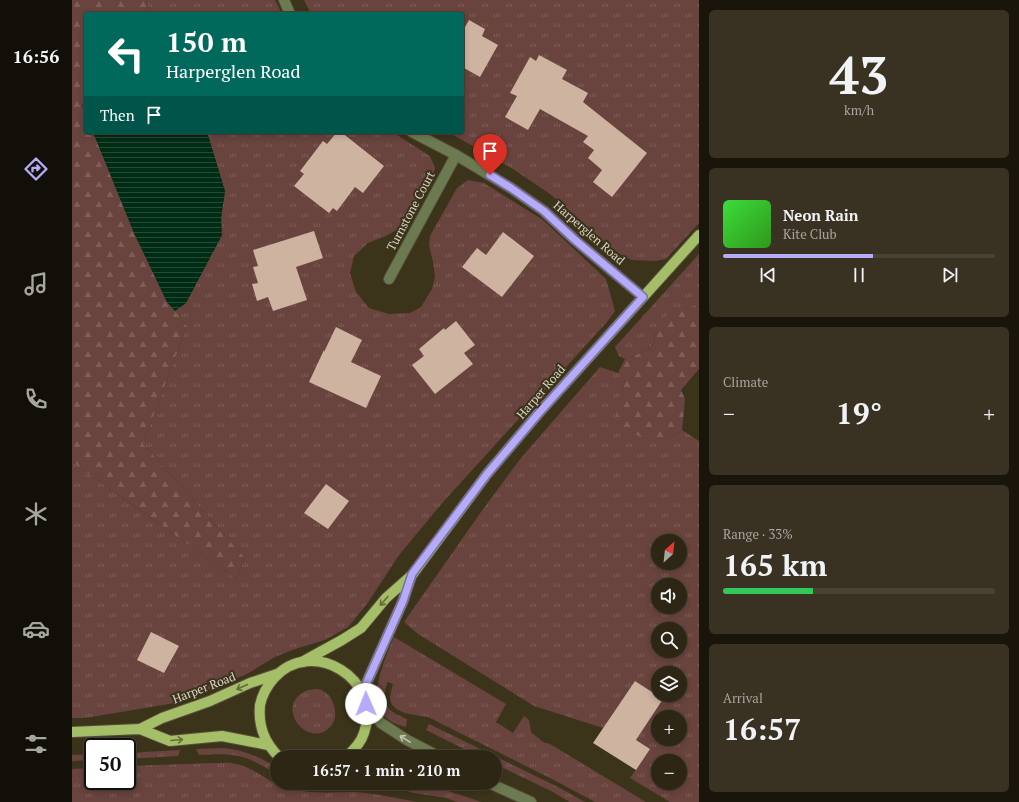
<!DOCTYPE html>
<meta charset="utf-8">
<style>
:root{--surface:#2d2614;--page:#393222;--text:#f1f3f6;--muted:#a7a5a0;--line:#484334;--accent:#b6abf8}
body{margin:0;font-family:"PT Serif",serif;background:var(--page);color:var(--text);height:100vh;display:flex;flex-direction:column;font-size:15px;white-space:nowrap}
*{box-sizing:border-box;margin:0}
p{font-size:13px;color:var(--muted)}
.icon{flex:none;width:22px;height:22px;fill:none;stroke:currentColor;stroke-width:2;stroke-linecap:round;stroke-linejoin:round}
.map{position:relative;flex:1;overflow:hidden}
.panel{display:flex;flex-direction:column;gap:10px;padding:10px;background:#19150b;width:320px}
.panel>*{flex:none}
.top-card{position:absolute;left:12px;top:12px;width:380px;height:122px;border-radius:4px;box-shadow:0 2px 6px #0003,0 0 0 1px var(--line);background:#00695c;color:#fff;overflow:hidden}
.needle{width:26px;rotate:27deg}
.fabs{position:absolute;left:579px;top:534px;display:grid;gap:8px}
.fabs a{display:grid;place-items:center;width:36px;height:36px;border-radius:50%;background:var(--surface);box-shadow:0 2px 6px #0003,0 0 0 1px var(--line);font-size:20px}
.speed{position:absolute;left:12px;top:738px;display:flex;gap:8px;font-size:20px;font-weight:700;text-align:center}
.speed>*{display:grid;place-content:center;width:52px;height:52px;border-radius:50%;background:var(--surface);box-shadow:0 2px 6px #0003,0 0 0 1px var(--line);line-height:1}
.speed .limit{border:2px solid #111;border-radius:6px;background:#fff;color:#111}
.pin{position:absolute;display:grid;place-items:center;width:34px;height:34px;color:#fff;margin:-41px -17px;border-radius:50% 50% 50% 0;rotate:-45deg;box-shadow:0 0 4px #0007}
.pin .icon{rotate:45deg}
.me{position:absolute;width:44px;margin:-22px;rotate:359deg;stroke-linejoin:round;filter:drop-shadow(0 0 3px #0008)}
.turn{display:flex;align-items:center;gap:14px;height:84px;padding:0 16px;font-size:18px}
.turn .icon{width:52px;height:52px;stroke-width:2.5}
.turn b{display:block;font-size:28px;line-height:34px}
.then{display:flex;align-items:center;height:38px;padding:0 16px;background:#0003;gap:8px;font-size:15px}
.big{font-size:30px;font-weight:700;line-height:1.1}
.panel .card{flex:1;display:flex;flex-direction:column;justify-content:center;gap:6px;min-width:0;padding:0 14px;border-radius:6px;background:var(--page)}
.panel .dial{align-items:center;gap:0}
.dial b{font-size:52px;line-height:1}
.song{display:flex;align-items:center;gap:12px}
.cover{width:48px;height:48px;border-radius:6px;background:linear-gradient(135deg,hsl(120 70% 55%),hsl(110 70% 35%))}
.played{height:4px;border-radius:2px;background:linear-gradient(90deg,var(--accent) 55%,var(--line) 55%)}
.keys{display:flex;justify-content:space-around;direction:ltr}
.heat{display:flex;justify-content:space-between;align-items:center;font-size:22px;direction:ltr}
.charge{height:6px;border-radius:3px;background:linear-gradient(90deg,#34c759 33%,var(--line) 0)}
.trip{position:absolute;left:198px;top:750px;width:232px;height:40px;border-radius:20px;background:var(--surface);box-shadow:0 2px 6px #0003,0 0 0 1px var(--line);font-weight:700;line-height:40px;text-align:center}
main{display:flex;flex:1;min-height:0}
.tab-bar{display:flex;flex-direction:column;width:72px;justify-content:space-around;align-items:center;background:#120f08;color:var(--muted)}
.tab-bar .icon{width:28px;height:28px}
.tab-bar .selected{color:var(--accent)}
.tab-bar b{font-size:18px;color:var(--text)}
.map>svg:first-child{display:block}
.grass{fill:url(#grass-tufts);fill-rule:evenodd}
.forest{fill:url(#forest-firs)}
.water{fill:url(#water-rules)}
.building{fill:#cdb3a0}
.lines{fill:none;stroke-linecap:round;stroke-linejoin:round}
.minor-casing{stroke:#58503a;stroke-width:12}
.major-casing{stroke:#58503a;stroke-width:12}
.minor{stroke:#6c7a51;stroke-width:10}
.major{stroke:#a4bf68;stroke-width:10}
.oneway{stroke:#666b3a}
.oneway2{stroke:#c9c6b4}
.route-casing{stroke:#766fa1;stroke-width:10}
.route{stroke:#b6abf8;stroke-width:7}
.labels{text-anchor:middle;stroke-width:4;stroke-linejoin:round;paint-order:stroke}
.street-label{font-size:12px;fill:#d9d4c6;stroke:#3c331b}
</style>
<main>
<nav class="tab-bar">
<b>16:56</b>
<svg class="icon selected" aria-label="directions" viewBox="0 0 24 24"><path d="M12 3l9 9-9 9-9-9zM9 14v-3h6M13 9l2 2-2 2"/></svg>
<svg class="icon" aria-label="music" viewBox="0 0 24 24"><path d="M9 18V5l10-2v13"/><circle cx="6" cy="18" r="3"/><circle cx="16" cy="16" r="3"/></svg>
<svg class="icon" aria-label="phone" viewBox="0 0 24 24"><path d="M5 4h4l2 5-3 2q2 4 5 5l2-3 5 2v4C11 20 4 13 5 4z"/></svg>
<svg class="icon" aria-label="climate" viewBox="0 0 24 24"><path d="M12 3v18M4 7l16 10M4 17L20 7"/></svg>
<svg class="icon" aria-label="car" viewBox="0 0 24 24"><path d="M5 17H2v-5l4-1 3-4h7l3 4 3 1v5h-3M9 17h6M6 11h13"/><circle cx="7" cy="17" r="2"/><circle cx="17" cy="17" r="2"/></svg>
<svg class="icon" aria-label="filters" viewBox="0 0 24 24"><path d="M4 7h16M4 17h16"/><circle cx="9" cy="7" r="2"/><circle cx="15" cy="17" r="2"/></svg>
</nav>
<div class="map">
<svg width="627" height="802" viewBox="0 0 627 802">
<defs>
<pattern id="grass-tufts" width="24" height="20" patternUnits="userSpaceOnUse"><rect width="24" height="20" fill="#69433e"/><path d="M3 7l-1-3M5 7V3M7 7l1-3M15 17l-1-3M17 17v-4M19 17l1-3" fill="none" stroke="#7e5d58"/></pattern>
<pattern id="forest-firs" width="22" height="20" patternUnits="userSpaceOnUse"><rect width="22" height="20" fill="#69433e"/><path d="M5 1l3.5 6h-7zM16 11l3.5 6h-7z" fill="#7e5d58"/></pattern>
<pattern id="water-rules" width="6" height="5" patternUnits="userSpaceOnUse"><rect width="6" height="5" fill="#002c15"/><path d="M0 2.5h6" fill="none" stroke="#254a36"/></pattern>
</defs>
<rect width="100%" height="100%" fill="#3c331b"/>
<g class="grass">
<path d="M74 0H203L210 14H79Z"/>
<path d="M232 0H627V223L594 259 583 261 560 260 551 256 534 244 507 219 478 194 441 169 376 132H390V14H239Z"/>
<path d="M135 132H320L358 156 363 168 360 179 331 226 314 236 296 243 282 256 278 273 284 292 297 308 317 314 338 313 349 307 360 289 363 277 361 262 357 245 358 236 385 188 396 180 412 183 471 220 534 279 543 311 535 322 372 501 327 555 295 604 276 627 253 640 223 649 203 657 173 675 103 703 13 718H0V462L165 579 172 557 71 444 115 326 103 311 114 303 150 235 149 218 153 191Z"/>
<path d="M627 254V305L612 308 584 333 581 344 574 351 553 359 547 356 543 347Z"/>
<path d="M528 367 546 373 553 379 548 396 599 437 610 430 627 441V802H598L558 778 578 749 564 740 591 699 563 681 531 728 462 706 346 634 332 622 409 512 449 458ZM586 541H608V563H586ZM586 585H608V607H586ZM586 629H608V651H586ZM586 673H608V695H586ZM586 717H608V739H586ZM586 761H608V783H586Z"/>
<path d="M322 637 434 704 424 722 441 733 452 716 457 720 459 732 471 742 478 744 574 802H523L480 779 356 717C345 715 320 714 318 699 318 695 320 688 321 684L315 682C314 686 312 697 313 701 315 711 327 716 335 719L334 727C324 725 311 719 307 708 300 689 314 655 322 637Z"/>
<path d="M242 689C245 689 248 689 251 691 260 695 264 708 263 717 262 722 260 725 257 728 241 744 214 722 222 702 226 694 233 690 242 689Z"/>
<path d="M357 724 488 788 513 802H498L479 791 423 764V757H408L354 730Z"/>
<path d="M152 748C172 750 188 757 205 768V774C198 770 191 766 183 762 166 753 146 754 127 755L124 749Z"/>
<path d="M108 750 106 756 55 759V753Z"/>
<path d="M21 754V760L0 761V755Z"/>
<path d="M142 763C149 763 157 762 164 764 184 768 199 785 219 789 239 794 260 792 281 792 303 793 323 798 345 802H0V769L21 768V781H55V766Z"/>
<path d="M325 783C354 783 381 792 409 802H385L374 798 342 793 324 788Z"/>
</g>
<g class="forest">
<path d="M0 0H74L79 14H14V94L10 106 14 116V132H21L62 233 95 302 103 311 115 326 71 444 172 557 165 579 0 462Z"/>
<path d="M627 305V369L609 390 613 399 610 430 596 439 580 441 560 433 545 421 544 406 553 380 546 373 553 359 574 351 581 345 584 333 596 314 612 308Z"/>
</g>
<path class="water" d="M21 132H135L153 191 149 218 150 235 114 303 103 311 95 302 62 233Z"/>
<g class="building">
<path d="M397 20 413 29 410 36 426 45 408 77 392 68 390 71V25L393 27Z"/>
<path d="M467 55 495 70 490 79 516 93 511 102 575 153 540 197 521 182 530 170 516 158 522 150 511 142 516 136 468 109 456 130 433 117 445 96 438 93 458 57 464 61Z"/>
<path d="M265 132H269L312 166 291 193 283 187 265 211 261 208 257 213 222 186 232 174 228 171 251 141 255 144Z"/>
<path d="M242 231 251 258 224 267 235 300 201 311 196 297 185 301 180 284 186 283 181 267 186 266 181 250Z"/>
<path d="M431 232 462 256 430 297 390 267 405 248 414 255Z"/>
<path d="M384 321 403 345 392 353 401 364 363 394 340 365 352 356 347 349 372 328 373 330Z"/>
<path d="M264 327 290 340 279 362 309 376 294 408 237 382 252 350V352Z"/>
<path d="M254 484 277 501 256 529 232 513Z"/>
<path d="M79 632 107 646 92 673 65 660Z"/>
<path d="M563 681 591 699 564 740 578 749 564 770 521 743Z"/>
</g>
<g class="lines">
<defs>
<g id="minor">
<path d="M212 0 218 14"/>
<path d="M340 132 384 155 439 188 472 211 503 240 571 297"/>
<path d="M317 279 384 155"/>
<path d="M294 705 309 723 335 740 368 757"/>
<path d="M417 783 459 802"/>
</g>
<g id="major">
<path d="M230 662 270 640 289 628 314 598 340 575 415 474 465 415 627 235"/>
<path d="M290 693 331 601 339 577"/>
<path d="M68 729 90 718 138 701 178 683 205 674"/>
<path d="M0 732 68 729 98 741 150 736 196 745"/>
<path d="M207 757C192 742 186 726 188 705 190 695 195 686 202 678 240 636 311 679 292 733 289 743 282 750 274 757"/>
</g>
</defs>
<use href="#minor" class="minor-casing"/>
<use href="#major" class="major-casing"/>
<use href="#minor" class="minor"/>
<use href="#major" class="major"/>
</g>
<defs><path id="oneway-shaft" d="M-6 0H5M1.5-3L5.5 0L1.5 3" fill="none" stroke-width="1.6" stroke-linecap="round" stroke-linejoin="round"/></defs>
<g class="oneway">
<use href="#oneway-shaft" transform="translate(312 601) rotate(131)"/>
<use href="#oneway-shaft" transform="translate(170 687) rotate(156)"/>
<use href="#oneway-shaft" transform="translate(105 740) rotate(-5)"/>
</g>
<use class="oneway2" href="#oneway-shaft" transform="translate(333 739) rotate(-149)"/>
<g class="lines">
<defs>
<path id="route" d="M294 704 290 693 331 601 340 574 415 474 465 415 571 297 503 240 472 211 439 188 418 175"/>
</defs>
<use href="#route" class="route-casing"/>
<use href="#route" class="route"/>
</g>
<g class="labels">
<g class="street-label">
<text transform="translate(339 211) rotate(-62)" y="4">Turnstone Court</text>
<text transform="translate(517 233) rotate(41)" y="4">Harperglen Road</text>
<text transform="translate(469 392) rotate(-49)" y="4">Harper Road</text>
<text transform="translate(132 688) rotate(-21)" y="4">Harper Road</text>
</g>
</g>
</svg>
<div class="fabs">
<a><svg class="needle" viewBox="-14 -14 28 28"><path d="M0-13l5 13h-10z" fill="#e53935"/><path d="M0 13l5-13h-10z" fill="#a7a5a0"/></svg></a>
<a><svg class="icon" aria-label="sound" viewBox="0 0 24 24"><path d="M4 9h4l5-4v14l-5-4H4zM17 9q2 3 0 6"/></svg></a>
<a><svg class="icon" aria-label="search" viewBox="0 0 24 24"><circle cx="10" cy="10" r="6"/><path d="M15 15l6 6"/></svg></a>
<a><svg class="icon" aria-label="layers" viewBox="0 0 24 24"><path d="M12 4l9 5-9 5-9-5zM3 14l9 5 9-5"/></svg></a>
<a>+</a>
<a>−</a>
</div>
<div class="speed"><div class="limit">50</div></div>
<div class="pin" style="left:418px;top:175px;background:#d93025"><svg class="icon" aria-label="arrive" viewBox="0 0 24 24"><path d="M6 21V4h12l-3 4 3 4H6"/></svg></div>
<svg class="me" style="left:294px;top:704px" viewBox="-20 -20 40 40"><circle r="19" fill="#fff"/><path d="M0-13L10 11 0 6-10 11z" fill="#b6abf8"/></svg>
<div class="trip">16:57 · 1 min · 210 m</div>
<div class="top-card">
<div class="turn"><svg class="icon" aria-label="left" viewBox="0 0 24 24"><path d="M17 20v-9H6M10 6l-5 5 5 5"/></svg><div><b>150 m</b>Harperglen Road</div></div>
<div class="then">Then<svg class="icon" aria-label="arrive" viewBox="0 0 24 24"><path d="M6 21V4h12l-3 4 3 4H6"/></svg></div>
</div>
</div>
<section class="panel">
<div class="card dial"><b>43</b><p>km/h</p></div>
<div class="card">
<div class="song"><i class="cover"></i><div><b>Neon Rain</b><p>Kite Club</p></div></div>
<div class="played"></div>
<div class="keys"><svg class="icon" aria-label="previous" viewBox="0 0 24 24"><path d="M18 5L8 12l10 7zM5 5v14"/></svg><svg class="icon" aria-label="pause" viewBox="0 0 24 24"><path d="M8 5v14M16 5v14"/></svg><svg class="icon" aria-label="next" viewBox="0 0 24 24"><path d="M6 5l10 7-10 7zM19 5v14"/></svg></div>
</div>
<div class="card"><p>Climate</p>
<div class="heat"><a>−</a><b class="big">19°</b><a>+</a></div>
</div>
<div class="card"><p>Range · 33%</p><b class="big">165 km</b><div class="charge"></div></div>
<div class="card"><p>Arrival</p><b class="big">16:57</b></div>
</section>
</main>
